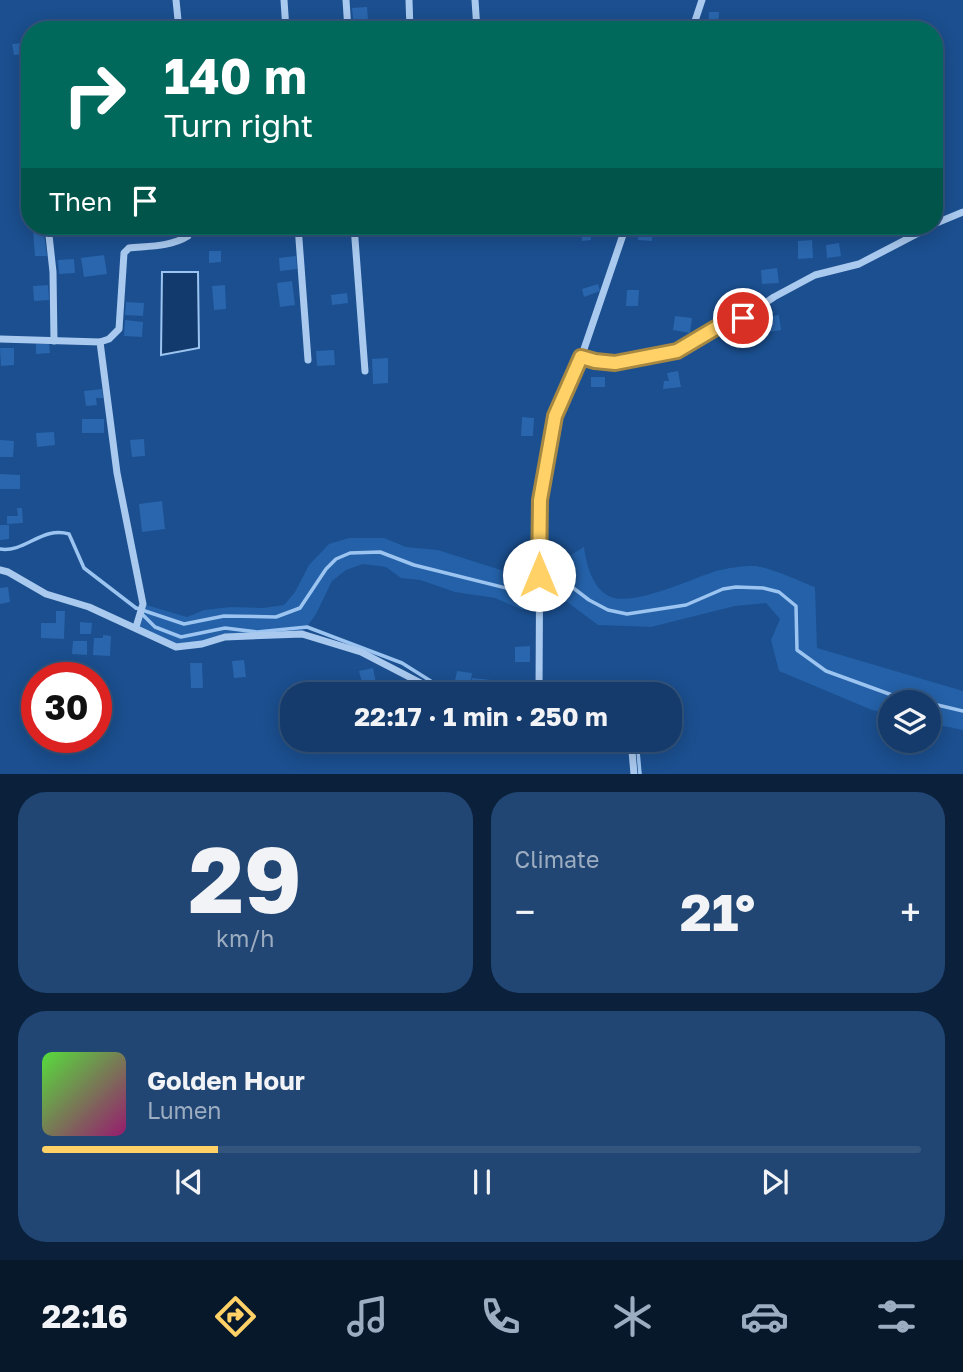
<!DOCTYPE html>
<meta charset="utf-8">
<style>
:root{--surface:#143b6b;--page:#214673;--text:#f1f3f6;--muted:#9dadc1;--line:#33557e;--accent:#ffd166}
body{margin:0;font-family:"Golos Text",sans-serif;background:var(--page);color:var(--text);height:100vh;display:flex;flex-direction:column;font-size:26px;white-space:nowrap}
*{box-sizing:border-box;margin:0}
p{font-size:23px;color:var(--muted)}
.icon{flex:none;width:38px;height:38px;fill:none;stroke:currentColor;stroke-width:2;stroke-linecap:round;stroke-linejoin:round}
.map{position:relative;height:774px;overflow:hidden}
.drawer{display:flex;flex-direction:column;gap:18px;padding:18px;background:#0b203b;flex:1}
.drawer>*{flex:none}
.hud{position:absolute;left:21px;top:21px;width:922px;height:214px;border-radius:28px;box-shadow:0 4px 18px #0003,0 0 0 2px var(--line);background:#00695c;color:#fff;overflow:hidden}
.buttons{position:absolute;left:878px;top:690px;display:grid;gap:14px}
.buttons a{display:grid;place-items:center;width:63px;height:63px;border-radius:50%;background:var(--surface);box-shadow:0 4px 18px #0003,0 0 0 2px var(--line);font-size:35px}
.speed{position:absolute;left:21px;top:662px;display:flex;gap:14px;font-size:35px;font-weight:700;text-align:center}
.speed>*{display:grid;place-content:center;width:91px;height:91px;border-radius:50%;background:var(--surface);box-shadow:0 4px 18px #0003,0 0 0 2px var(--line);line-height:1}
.speed .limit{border:10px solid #d22;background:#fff;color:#111}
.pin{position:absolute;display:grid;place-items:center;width:60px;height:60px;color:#fff;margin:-30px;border:4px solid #fff;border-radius:50%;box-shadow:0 2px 7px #0007}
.me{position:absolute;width:77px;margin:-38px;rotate:0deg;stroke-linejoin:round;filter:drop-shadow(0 0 5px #0008)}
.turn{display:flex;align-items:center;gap:24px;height:147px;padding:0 28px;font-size:32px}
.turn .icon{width:91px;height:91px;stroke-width:2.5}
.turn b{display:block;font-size:49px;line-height:60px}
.then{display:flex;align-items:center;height:66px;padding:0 28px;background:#0003;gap:14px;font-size:26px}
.big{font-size:52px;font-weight:700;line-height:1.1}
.drawer .tile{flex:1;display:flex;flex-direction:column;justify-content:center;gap:10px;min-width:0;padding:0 24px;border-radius:28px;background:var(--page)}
.drawer .dial{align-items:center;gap:0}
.dial b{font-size:91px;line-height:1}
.song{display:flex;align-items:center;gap:21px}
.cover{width:84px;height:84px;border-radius:10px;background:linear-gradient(135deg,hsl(110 70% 55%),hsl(320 70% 35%))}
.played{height:7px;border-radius:4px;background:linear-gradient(90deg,var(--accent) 20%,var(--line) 20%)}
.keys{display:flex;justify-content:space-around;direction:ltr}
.heat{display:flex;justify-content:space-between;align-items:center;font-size:38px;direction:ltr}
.drawer .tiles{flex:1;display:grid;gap:18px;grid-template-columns:1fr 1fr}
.tile:last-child{grid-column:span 2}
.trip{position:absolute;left:280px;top:682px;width:402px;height:70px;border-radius:28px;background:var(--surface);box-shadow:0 4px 18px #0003,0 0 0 2px var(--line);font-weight:700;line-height:70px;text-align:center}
.dock{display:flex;height:112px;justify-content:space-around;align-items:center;background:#08182b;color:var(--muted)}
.dock .icon{width:49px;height:49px}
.dock .active{color:var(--accent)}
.dock b{font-size:32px;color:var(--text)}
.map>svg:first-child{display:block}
.green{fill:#2461a8}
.water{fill:#123a6d;stroke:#9cc4f0;stroke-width:2}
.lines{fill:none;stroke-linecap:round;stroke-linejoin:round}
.stream{stroke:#9cc4f0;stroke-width:3.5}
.building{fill:#2a66ad}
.minor{stroke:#a9c9ee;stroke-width:7}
.route-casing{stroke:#a68842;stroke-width:18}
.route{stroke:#ffd166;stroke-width:12}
</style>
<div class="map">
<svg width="963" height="774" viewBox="0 0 963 774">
<rect width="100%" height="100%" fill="#1b4f8f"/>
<path class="green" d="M349 538H384L406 547 438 550 507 572 539 575 584 547C586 564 593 590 611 597 635 606 691 579 716 571 727 568 742 566 753 566 769 566 799 581 815 587L817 648 963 691V730L929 723V702H891V714L872 710 779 671 771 640 780 619 766 603 735 606 651 627 598 625 555 593 523 610 495 598 455 592 420 580 401 578 386 567 363 564 346 570 332 581 316 614 302 634 225 637 176 647 137 627 143 604 187 617 204 610 231 607 263 608 284 605 295 592 309 565 329 544Z"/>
<path class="water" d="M162 272H198L199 348 161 355Z"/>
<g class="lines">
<g class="stream">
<path d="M0 549C25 553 42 526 69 534L84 568 136 608"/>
<path d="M136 608 184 624 224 616 276 617 300 608 326 569 336 559 350 553 380 552 414 565 526 593 558 581 572 587 589 600 608 610 627 614 686 605 723 589 736 587 763 588 779 592 796 606 797 650 826 671 892 695 923 702"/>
<path d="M141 613 155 627 181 637 225 628 257 632 307 627 402 663 453 695"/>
<path d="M929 703 963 711"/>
<path d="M637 740 640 774"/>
</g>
</g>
<g class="building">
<path d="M367 7 368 19H353L352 8Z"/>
<path d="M709 12H719L718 30H708Z"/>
<path d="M279 22 280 30H260L259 24Z"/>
<path d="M25 43 26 54 14 55 12 44Z"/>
<path d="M256 226H277L278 232 257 235Z"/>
<path d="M407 226H455V230L408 234Z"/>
<path d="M581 226H590L591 240 582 241Z"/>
<path d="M639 227 653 228 652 241 638 240Z"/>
<path d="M43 228 47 256H35L33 229Z"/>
<path d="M812 240 813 258 798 259V241Z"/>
<path d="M839 243 841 256 827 258 826 245Z"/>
<path d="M209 251H221V262L209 263Z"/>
<path d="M104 255 107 274 84 277 81 258Z"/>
<path d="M296 256 297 269 280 271 279 258Z"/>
<path d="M74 259 75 273 59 274 58 260Z"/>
<path d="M777 268 779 283 762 284 761 270Z"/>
<path d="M292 281 295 305 280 307 277 283Z"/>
<path d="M598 284 600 291 584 297 582 289Z"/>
<path d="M48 285 49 300 34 301 33 286Z"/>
<path d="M225 285 226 309 214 310 212 286Z"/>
<path d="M627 290H639L638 306H626Z"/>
<path d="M347 293 348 303 332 305 331 295Z"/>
<path d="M126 302 144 303 143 316 125 315Z"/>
<path d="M779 315 781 330 769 332 767 317Z"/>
<path d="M675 316 692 318 690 333 673 330Z"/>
<path d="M125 320 143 322 142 337 124 336Z"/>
<path d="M49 343 50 353 36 354V344Z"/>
<path d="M0 348H14V365L1 366Z"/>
<path d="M334 350 335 365 317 366 316 351Z"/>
<path d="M388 358V383L373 384 372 359Z"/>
<path d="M678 371 681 387 663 389 664 381H669L667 373Z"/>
<rect x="591" y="377" width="14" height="10"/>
<path d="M102 389 103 398H96L97 405 86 406 84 391Z"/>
<path d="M522 417 534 418 533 436H521Z"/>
<rect x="82" y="419" width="22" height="14"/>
<path d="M54 432 55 445 37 447 36 433Z"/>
<path d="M144 439 145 456 132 457 130 440Z"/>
<path d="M0 440 14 441 13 457H0Z"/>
<path d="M0 474 20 475V489H0Z"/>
<path d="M162 501 165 529 142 532 139 504Z"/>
<path d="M17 508H22L23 523 7 524V516H18Z"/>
<path d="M0 525H9V539L0 540Z"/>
<path d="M8 587 10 602 0 604V588Z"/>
<path d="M56 611H65L64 639 41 638V623H56Z"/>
<path d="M80 622 92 623 91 634H80Z"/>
<path d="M103 635 111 636 110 656 93 655 94 638H103Z"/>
<path d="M73 641H87V655L72 654Z"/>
<path d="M530 646V662H515V647Z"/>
<path d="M244 660 246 677 234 678 232 661Z"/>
<path d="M190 663H202L203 688H191Z"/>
<path d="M373 668 376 683 363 686 359 671Z"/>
<path d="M457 671 472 673 469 694 453 691Z"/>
<path d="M472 678 491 680 490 688 471 685Z"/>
<path d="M395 685 396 695H380V686Z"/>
<path d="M489 740H520V746L508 747V742L489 744Z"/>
</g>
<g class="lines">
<g class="minor">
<path d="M176 0 179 30"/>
<path d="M284 0 286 30"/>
<path d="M346 0 348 30"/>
<path d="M409 0 410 30"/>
<path d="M475 0 477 30"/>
<path d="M692 30 702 0"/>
<path d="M934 224 963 212"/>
<path d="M48 226 53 272 54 341"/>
<path d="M298 226 308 360"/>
<path d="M354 226 365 371"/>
<path d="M0 339 100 342 117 473 143 604 136 627"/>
<path d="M100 342 109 339 119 329 124 253 129 248C149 246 170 247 188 236L191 226"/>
<path d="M581 357 595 361 615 363 677 351 719 326 743 318 774 297 815 275 859 264 932 226"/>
<path d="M0 570 8 572 46 594 89 607 176 647 202 644 225 637 302 634 361 652 444 695"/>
<path d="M539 695 540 500 556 416 583 352 626 226"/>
<path d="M631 740 634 774"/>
</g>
</g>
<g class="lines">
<defs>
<path id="route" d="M539 575 540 500 555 416 581 357 595 361 615 363 677 351 719 326 743 318"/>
</defs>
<use href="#route" class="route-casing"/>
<use href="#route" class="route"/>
</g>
</svg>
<div class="buttons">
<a><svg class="icon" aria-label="layers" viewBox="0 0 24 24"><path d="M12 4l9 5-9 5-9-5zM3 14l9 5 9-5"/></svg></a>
</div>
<div class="speed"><div class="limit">30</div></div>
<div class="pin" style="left:743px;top:318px;background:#d93025"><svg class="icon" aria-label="arrive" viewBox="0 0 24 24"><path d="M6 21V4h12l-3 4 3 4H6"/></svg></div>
<svg class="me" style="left:539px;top:575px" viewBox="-20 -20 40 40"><circle r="19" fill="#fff"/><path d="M0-13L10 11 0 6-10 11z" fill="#ffd166"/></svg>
<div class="trip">22:17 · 1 min · 250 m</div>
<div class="hud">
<div class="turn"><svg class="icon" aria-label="right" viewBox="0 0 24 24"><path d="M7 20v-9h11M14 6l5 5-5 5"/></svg><div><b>140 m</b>Turn right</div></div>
<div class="then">Then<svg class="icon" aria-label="arrive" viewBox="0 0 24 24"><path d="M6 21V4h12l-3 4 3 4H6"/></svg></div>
</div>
</div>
<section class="drawer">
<div class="tiles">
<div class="tile dial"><b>29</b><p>km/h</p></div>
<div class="tile"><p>Climate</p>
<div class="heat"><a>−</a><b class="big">21°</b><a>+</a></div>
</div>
<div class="tile">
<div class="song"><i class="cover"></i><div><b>Golden Hour</b><p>Lumen</p></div></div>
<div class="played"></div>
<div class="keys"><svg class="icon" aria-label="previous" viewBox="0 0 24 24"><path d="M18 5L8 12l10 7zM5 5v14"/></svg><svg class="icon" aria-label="pause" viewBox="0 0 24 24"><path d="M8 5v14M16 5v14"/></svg><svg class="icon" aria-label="next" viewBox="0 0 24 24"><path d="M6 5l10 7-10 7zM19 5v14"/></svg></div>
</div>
</div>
</section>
<nav class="dock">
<b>22:16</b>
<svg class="icon active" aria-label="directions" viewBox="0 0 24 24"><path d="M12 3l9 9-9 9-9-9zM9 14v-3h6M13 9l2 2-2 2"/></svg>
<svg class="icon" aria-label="music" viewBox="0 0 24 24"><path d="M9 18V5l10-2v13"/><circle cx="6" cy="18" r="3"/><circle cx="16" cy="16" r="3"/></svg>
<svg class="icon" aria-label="phone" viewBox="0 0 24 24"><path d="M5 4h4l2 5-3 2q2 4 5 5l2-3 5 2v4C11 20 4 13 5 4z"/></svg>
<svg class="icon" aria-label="climate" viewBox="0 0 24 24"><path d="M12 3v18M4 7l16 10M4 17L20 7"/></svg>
<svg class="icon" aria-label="car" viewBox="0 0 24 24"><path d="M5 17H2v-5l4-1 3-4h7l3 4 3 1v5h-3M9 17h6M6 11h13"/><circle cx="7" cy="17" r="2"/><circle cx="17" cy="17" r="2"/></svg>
<svg class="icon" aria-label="filters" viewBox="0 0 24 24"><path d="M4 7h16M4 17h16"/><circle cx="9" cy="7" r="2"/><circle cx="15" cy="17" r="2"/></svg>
</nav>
